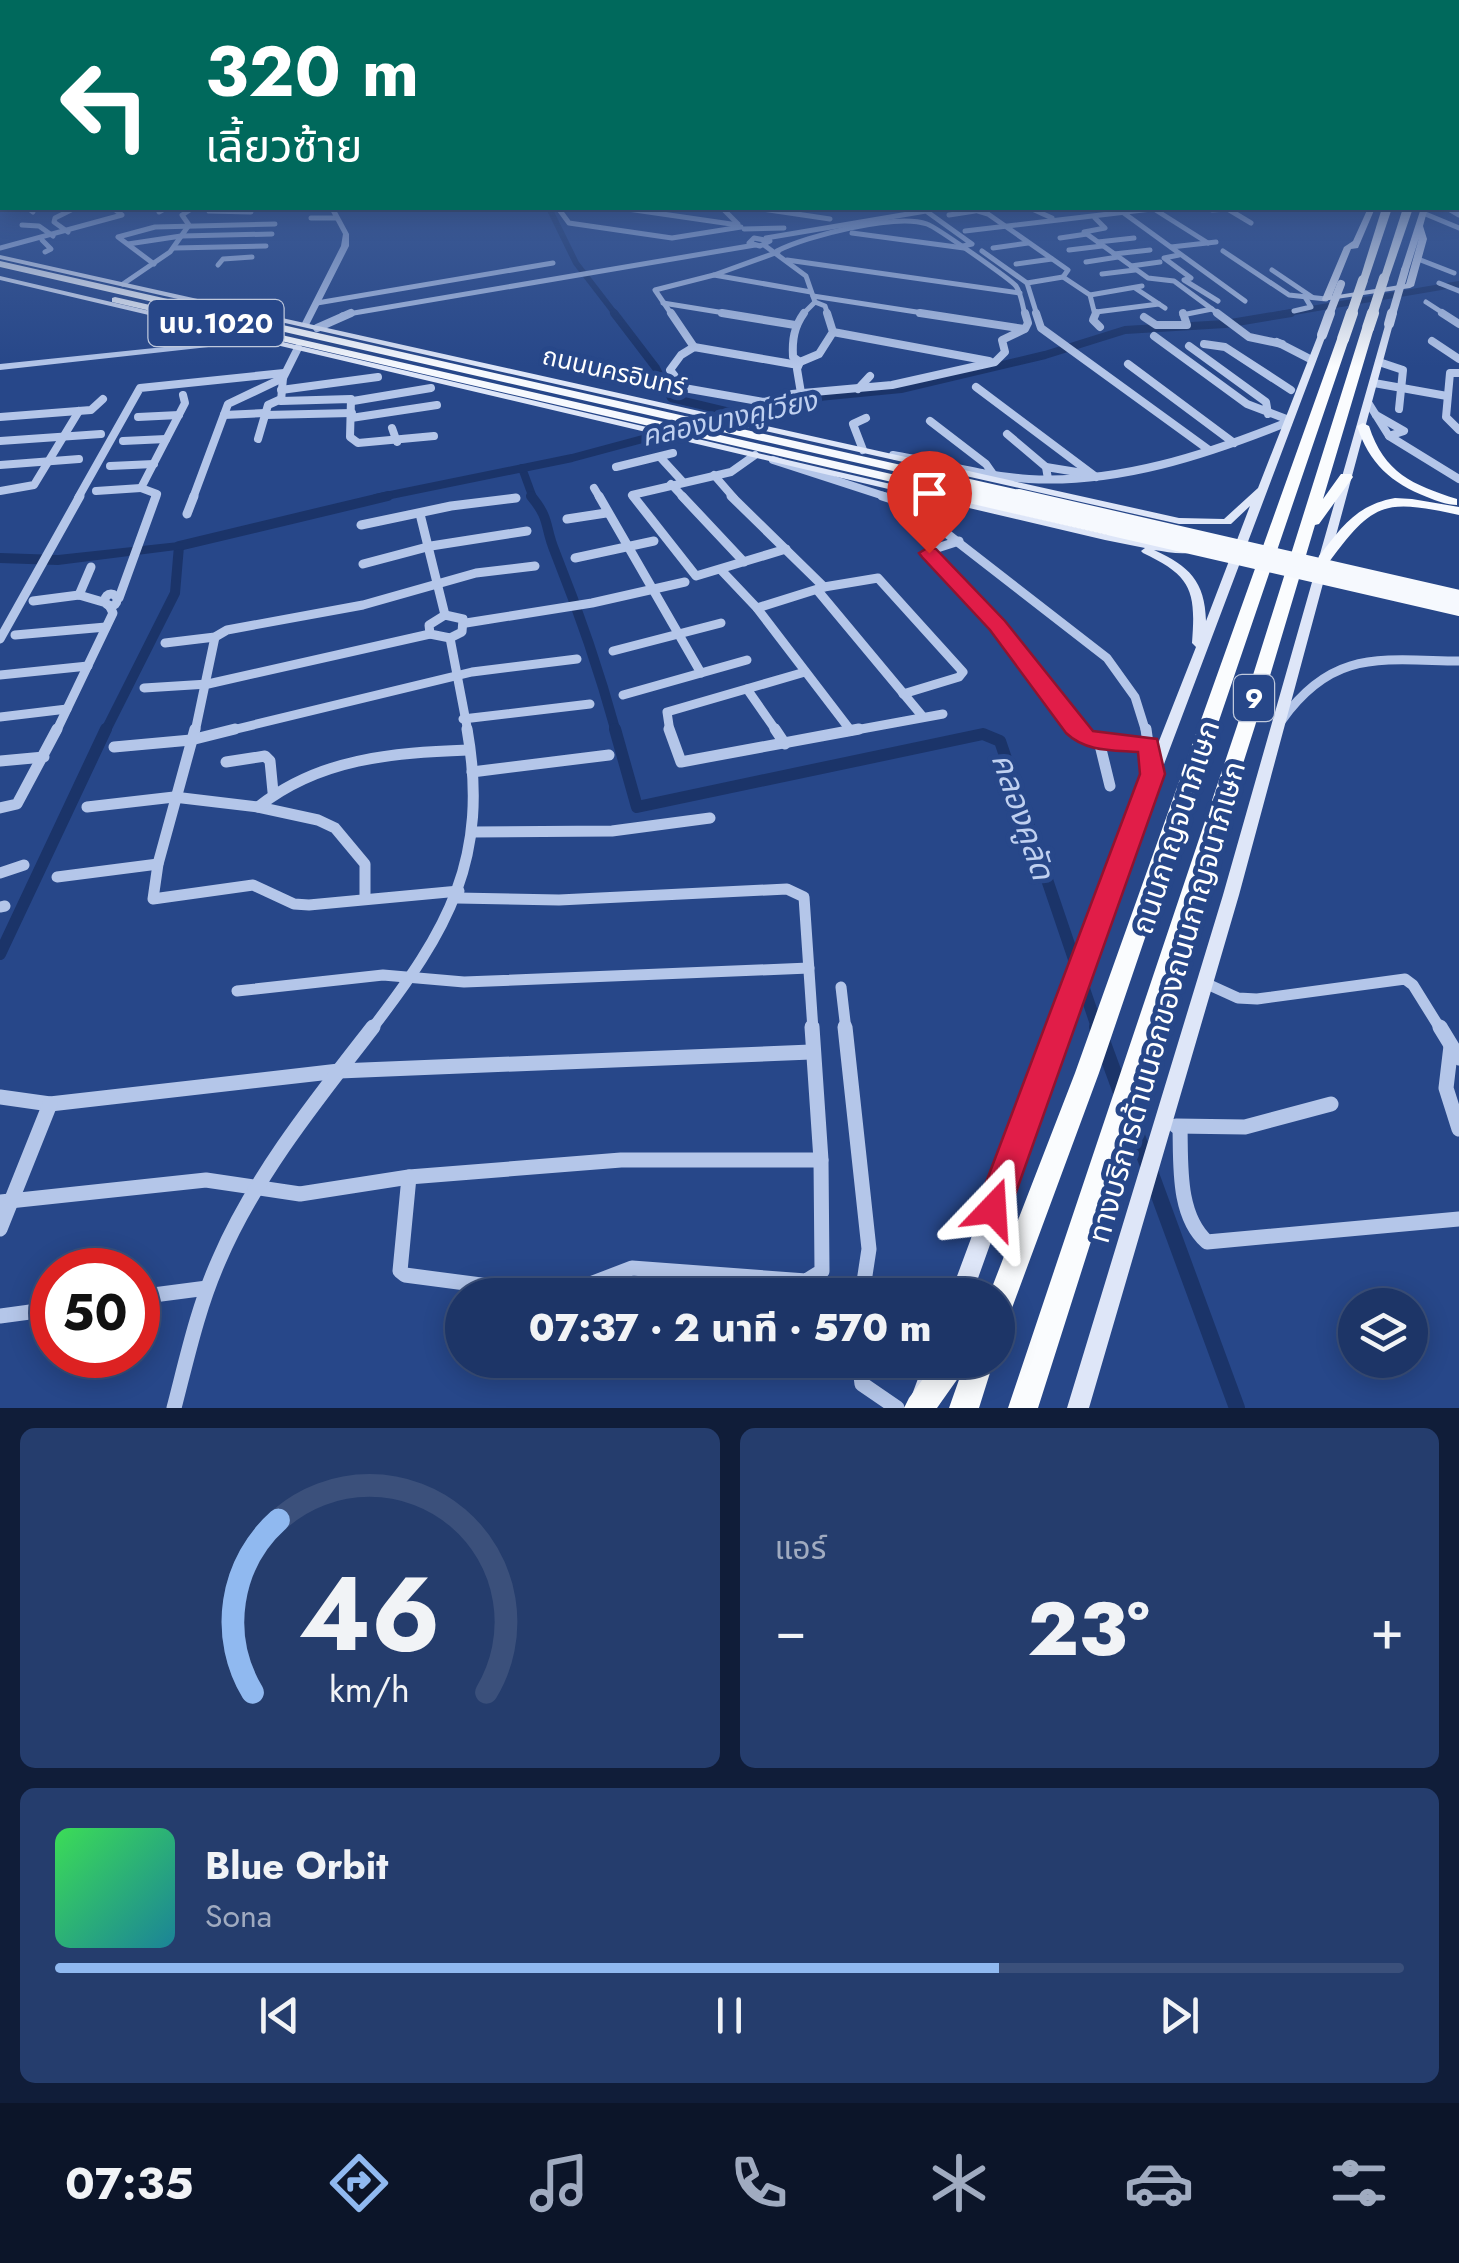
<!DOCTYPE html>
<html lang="th">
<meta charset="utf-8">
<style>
:root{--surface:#1d3567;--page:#253d6d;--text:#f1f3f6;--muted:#a0abc0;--line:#3b507b;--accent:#90b9f0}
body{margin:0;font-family:Jost,"Noto Sans Thai",sans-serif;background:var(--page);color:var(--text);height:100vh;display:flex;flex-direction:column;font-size:38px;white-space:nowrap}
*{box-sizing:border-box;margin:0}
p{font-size:32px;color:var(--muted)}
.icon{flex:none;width:55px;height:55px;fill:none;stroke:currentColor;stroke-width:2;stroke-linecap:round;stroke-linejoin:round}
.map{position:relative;height:1408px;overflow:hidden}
.drawer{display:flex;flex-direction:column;gap:20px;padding:20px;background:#101d39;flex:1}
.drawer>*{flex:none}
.banner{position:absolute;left:0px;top:0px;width:1460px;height:210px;box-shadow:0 5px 25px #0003,0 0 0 2px var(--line);background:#00695c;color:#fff;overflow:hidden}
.fabs{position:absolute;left:1338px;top:1288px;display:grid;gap:20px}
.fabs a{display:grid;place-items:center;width:90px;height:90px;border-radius:50%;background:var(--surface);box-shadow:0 5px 25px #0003,0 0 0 2px var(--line);font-size:50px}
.speed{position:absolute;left:30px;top:1248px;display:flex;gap:20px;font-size:50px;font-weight:700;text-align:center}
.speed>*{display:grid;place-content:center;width:130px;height:130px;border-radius:50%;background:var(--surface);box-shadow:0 5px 25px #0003,0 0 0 2px var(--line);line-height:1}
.speed .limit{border:15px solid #d22;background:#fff;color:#111}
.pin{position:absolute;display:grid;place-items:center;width:85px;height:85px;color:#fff;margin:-102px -42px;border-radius:50% 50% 50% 0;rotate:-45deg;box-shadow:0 0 10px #0007}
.pin .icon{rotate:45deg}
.me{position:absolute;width:110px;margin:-55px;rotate:20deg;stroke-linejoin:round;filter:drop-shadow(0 0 8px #0008)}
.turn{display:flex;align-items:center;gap:35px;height:210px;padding:0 40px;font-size:45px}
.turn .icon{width:130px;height:130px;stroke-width:2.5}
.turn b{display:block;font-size:70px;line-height:85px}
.big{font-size:75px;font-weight:800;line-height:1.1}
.drawer .card{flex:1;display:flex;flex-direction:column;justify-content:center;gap:15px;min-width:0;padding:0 35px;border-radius:15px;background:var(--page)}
.drawer .dial{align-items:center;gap:0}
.dial svg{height:260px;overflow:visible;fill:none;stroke:var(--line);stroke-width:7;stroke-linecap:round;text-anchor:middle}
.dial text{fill:var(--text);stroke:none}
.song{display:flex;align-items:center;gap:30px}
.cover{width:120px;height:120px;border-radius:15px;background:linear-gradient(135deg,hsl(130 70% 55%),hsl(190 70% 35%))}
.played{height:10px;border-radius:5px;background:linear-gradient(90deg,var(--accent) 70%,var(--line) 70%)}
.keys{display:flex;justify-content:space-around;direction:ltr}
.heat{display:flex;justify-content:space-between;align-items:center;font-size:55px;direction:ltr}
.drawer .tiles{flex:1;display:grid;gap:20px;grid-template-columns:1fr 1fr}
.card:last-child{grid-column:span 2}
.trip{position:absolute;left:445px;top:1278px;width:570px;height:100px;border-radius:50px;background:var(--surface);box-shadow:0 5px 25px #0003,0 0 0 2px var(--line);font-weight:800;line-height:100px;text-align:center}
.tabs{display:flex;height:160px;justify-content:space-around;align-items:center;background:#0c1529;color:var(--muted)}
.tabs .icon{width:70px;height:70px}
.tabs .current{color:var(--accent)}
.tabs b{font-size:45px;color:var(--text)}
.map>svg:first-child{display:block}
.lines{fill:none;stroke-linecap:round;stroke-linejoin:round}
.canal-far4{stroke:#1b3469;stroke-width:6}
.canal-far3{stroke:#1b3469;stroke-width:8}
.canal-far2{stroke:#1b3469;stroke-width:10}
.canal-far1{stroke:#1b3469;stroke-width:12}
.canal{stroke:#1b3469;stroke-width:16}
.river{fill:#1b3469;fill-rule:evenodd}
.minor-far4{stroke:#b4c6e9;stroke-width:5}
.minor-far3{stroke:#b4c6e9;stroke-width:8}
.minor-far2{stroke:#b4c6e9;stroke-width:9}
.minor-far1{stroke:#b4c6e9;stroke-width:11}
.minor{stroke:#b4c6e9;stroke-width:15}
.tertiary{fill:#b4c6e9;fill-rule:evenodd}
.secondary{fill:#dee6f8;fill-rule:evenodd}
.primary{fill:#f6f9fe;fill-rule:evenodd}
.trunk{fill:#fafcfe;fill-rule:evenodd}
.secondary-bridge-far1{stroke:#dee6f8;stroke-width:8}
.secondary-bridge{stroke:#dee6f8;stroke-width:10}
.primary-bridge-far1{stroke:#f6f9fe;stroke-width:11}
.primary-bridge{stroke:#f6f9fe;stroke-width:14}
.trunk-bridge-far1{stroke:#fafcfe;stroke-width:10}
.trunk-bridge{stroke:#fafcfe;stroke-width:12}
.route{fill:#e11d48;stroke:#92132f;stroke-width:2.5}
.labels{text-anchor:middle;stroke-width:10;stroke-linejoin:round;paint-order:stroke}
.far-street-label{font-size:25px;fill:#fff;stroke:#274789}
.shield{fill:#274789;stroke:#bec8dc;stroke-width:2.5}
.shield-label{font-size:28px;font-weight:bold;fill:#fff}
.far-water-label{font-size:28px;font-style:italic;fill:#bfd0f0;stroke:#274789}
.street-label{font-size:30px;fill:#fff;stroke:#274789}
.water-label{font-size:32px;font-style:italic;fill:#bfd0f0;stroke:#274789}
</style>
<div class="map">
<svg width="1459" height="1408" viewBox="0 0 1459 1408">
<rect width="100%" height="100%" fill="#274789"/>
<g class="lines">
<g class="canal-far4">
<path d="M549 208 576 263 616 315"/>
<path d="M1276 315 1459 284"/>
</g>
<g class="canal-far3">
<path d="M614 313 656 368 671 398 734 413"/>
<path d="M522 468 533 498"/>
<path d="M376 498 572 458 788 400 901 389 1045 355 1125 330 1225 324 1291 313"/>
</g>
<g class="canal-far2">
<path d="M531 496C551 520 544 526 555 552 579 612 599 670 616 732"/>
<path d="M105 732 175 593 179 546 388 496"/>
</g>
<g class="canal-far1">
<path d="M615 729 637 807 983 734 1000 741 1098 1030"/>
<path d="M0 954 106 729"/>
</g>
<path class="canal" d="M1097 1027 1237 1408"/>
<g class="river">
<path d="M2 196V202L0 203V197Z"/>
<path d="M179 542 184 543V549L58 565 0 563V553L58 555Z"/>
</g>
<g class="minor-far4">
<path d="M28 208 33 212"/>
<path d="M558 208 569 223 672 238 741 227"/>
<path d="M621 208 738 225"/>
<path d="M722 208 738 224"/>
<path d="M756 208 830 219"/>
<path d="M968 208 988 214 1068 270 1063 277 1027 283 1037 315"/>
<path d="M1030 208 1052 218"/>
<path d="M1226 208 1251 223"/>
<path d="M1447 208 1459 215"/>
<path d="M1154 209 1208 243"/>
<path d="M1212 210 1228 209"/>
<path d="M209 211 251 212"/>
<path d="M1121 211 1245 301"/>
<path d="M159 212 166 208"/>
<path d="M1423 213 1459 228"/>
<path d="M949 215 975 211"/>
<path d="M311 218H337"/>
<path d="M1095 218 1105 228 1084 232 1148 278 1174 281 1220 315"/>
<path d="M22 225 39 226 53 236"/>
<path d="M744 229 784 228"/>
<path d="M965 231 1160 208"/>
<path d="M68 232 54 222 55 218 75 208"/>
<path d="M852 233 964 248"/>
<path d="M754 238 770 241 760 246 749 243Z"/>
<path d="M766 238 926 211 972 244 963 246"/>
<path d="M1060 238 1087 234"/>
<path d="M42 240 51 249 45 252"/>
<path d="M1098 242 1134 238"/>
<path d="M128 244 181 236 272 234"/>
<path d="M764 245 806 276 815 302 802 315"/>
<path d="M1171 247 1216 242"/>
<path d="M0 248 122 215 113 208"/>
<path d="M174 248 266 246"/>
<path d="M993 248 1028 243"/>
<path d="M1069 250 1102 246"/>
<path d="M777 251C806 236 896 213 927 224 936 227 1010 279 1016 286 1021 293 1023 307 1025 315"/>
<path d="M982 251 1027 283"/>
<path d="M1223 251 1289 295 1326 299"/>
<path d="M1114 254 1150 250"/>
<path d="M1179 255 1164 258 1191 278 1184 280 1218 301"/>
<path d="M1418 259 1454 273"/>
<path d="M787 260 1020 293"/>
<path d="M1086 262 1118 257"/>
<path d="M154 264 118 237 155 227 275 224"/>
<path d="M1016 264 1052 259"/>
<path d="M218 265 223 259 252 257"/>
<path d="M1131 266 1160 262"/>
<path d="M1272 270 1312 297"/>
<path d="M1102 274 1135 270"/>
<path d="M714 275 811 292"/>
<path d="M1063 277 1090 295 1095 315"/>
<path d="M1439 283 1459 291"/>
<path d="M123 284 170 252 189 225 182 215 193 208"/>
<path d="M1135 288 1165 308"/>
<path d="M1090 295 1142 286"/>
<path d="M813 296 936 315"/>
<path d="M815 302 825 306 828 315"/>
<path d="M1426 302 1446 315"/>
<path d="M317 303 553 263"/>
<path d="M663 303 737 315"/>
<path d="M1294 311 1311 307 1305 297"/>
<path d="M1096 312 1159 304"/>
<path d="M342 315 755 245"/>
<path d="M672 315 655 290 714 275 778 252"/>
<path d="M1182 315 1212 309"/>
</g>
<g class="minor-far3">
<path d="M671 313 694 347"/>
<path d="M722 313 795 325"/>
<path d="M920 313 1024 329"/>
<path d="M1036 313 1041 328 1209 450"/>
<path d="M1096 313 1093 320 1100 327"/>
<path d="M1217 313 1249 337 1282 344"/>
<path d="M1442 313 1459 324"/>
<path d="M1144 317 1156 325H1187L1183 313"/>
<path d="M317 328 351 313"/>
<path d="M833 332 989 361"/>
<path d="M1154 336 1247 404 1289 420"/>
<path d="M1432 341 1459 359"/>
<path d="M1277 342 1312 360"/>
<path d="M1204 344 1225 347 1291 390"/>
<path d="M1189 346 1266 402 1268 414"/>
<path d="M800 362 819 354 833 332 827 313"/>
<path d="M1379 362 1403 370 1399 409"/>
<path d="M1128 364 1234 443"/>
<path d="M798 365 694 347 681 355 670 370 684 388 764 402 792 394 892 385 995 362 1005 352 1002 340 1025 329 1028 323 1025 313"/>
<path d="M1459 373H1450L1446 417 1459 430"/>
<path d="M283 378 281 401 351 399 350 437 358 443 434 436"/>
<path d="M1374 383 1447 396"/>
<path d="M976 387 1096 477"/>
<path d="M858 389 870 376"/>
<path d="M281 390 378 377"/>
<path d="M801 393 797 369 800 362 793 357C792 340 794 327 804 313"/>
<path d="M353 401 431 388"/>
<path d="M1369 404 1389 436 1459 479"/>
<path d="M224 415 265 413"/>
<path d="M265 415 352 413"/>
<path d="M1376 415 1404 431 1389 436"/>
<path d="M0 417 91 410 103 399"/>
<path d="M138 417 179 415"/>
<path d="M351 418 437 405"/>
<path d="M930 421 986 464 993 474"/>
<path d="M392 428 397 442"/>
<path d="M1007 434 1046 467 1048 479"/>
<path d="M258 439 268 405 279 400"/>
<path d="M0 441 101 434"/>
<path d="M123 441 166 439"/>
<path d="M863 450 853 424 866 418"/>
<path d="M893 455C938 463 983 476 1029 479 1118 484 1206 455 1288 422"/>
<path d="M660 457 682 481"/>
<path d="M773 460 890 498"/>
<path d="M0 465 79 459"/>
<path d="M110 466 154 464"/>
<path d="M616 467 673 453"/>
<path d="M1046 467 1089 474"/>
<path d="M714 475 734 498"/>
<path d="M671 484 684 498"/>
<path d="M594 488 600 498"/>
<path d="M0 491 34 485 79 411"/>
<path d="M96 491 141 488"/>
<path d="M78 498 140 388 284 373"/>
<path d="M155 498 157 494 141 488 185 403 183 395"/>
<path d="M193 498 228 404 283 378 298 348"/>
<path d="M635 498 632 495 731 472 755 455"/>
</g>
<g class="minor-far2">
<path d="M599 496 701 673"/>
<path d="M633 496 696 576 786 549"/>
<path d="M682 496 744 562"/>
<path d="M731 496 824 587"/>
<path d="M882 496 910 505 1107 658 1135 697 1146 732"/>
<path d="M187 514 194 496"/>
<path d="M420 514 445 615"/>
<path d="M567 519 606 513"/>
<path d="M361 525 451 506 516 498"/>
<path d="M959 541 931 550 929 555 997 625 1080 732"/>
<path d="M575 558 654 541"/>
<path d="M363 564 431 546 527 531"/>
<path d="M721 570 757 608 851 731"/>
<path d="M818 591 923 717"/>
<circle cx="111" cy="600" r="6"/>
<path d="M79 595 91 567"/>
<path d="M119 598 156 496"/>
<path d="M33 601 79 595 103 602"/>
<path d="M757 608 824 587 878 578 963 672 959 677 903 694"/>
<path d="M445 615 463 619 462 632 450 638 430 634 429 625Z"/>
<path d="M466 623 592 603 685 582"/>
<path d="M15 635 106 627"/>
<path d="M450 638 468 732"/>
<path d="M0 639 80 496"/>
<path d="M165 643 215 637 227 630 363 605 476 573 535 566"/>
<path d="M613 651 721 623"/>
<path d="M0 675 88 666"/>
<path d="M144 688 208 684 430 634"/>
<path d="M747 689 777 732"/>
<path d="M623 695 747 660"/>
<path d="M0 717 67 709"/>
<path d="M463 719 590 704"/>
<path d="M1282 720C1333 649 1380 660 1459 661"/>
<path d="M56 732 113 613 109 605"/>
<path d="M195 732 215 637"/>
<path d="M224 732 472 672 577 659"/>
<path d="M670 732 667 712 805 672"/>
<path d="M845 732 943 714"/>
</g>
<g class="minor-far1">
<path d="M195 729 158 864 153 899 253 885 294 904 309 905 459 891"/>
<path d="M669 729 681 762 859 729"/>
<path d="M775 729 785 744"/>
<path d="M1077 729 1100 741 1149 745"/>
<path d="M1146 729 1152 773"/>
<path d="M1099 741 1110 786"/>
<path d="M114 747 191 740 235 729"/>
<path d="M0 761 44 757"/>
<path d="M226 762 265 756 270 761 273 792"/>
<path d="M472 772 609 755"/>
<path d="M87 807 174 797 258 807 318 820 335 828 365 864V899"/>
<path d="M258 807C320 758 392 753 468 750"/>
<path d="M0 808 17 804 57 729"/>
<path d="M473 832 612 831 710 818"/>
<path d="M0 873 24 865"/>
<path d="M57 877 158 864"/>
<path d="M457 898 559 900 787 889 804 897 813 1030"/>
<path d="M0 907 5 906"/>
<path d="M1205 983 1238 998 1257 999 1405 979 1413 985 1441 1030"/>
<path d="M841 987 846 1030"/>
<path d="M237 991 383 975 464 982 809 968"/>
<path d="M371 1030C448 930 490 859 467 729"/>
</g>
<g class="minor">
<path d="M845 1027 869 1249 862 1295"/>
<path d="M1440 1027 1459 1058"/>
<path d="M1451 1046 1446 1088 1459 1129"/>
<path d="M0 1097 50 1104 339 1071 811 1052"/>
<path d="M1176 1126 1245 1127 1331 1104"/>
<path d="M1180 1127C1181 1164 1177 1215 1207 1242L1459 1219"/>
<path d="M409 1177 400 1271 405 1275 504 1288 572 1291 632 1268 806 1281 822 1271 821 1160 812 1027"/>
<path d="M0 1202 206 1180 300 1194 409 1177 621 1160H821"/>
<path d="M0 1229 50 1104"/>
<path d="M138 1297 207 1288"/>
<path d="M0 1316 52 1309"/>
<path d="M859 1360 862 1384 897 1408"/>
<path d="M174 1408C187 1358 198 1307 219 1260 255 1176 317 1099 373 1027"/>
</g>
<g class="tertiary">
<path d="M2 172V176L0 177V173Z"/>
<path d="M329 208H335L349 234V246L309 325 305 327 301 325 341 246 343 234Z"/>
<path d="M260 337H263V341L0 370V364Z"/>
</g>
<g class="secondary">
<path d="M1368 208H1375L1358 248 1351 249 1332 296 1406 284 1419 238 1409 270 1405 272 1401 270 1421 208H1428L1423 226 1427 239 1414 286 1410 288 1323 301 1322 299 1344 247 1353 241Z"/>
<path d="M0 255 1179 518 1224 519 1258 488 1318 335 1325 333 1326 335 1118 886 972 1295H950L1102 886 1196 647 1192 643C1196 591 1192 576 1143 553L1141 551 1145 548 1105 540 0 280V276L1105 534 1174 546 1195 548 1197 550 1195 552C1181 555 1168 552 1154 550 1189 566 1205 581 1206 621L1250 506 1231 524H1179L0 259Z"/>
<path d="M1386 322 1393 324 1239 895 1089 1408H1067L1223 895Z"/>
<path d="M925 1360H947L929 1408H907Z"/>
</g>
<g class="primary">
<path d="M0 261 963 479 969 483 963 487 0 267Z"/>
<path d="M115 297 935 484 941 488 935 492 112 302V298Z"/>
<path d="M1363 423 1369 426C1384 473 1413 485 1457 499V505C1447 505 1437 501 1427 497 1391 483 1369 463 1357 426Z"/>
<path d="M1395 498 1412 499 1459 507V515C1385 499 1374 501 1329 562H1319L1318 559 1319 556C1342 527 1356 505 1395 498Z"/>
</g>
<g class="trunk">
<path d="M1382 208H1392L1368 280 1359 282Z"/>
<path d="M1403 208H1413L1389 278 1380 280Z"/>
<path d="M1368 325 1374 328 1323 499 1341 474H1351L1353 477 1319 524 1315 525 1255 726 1038 1408H1008L1237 726 1362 328Z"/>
<path d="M1343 336 1349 339 1099 1073 1012 1308 1008 1318 998 1322V1295H989L1075 1073 1337 339Z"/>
<path d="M937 1360H994L979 1408H949L961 1374 937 1408H904L909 1398Z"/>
</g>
<g class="secondary-bridge-far1">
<path d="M1329 315 1341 284"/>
<path d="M1392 315 1405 270"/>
</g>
<g class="secondary-bridge">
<path d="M1389 324 1392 313"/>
<path d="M1322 335 1330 313"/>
</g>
<g class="primary-bridge-far1">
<path d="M963 483 1030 498"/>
<path d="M935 488 980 498"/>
</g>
<g class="primary-bridge">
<path d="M969 496 1459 609"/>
<path d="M1019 496 1459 597"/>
</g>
<g class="trunk-bridge-far1">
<path d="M1351 315 1363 280"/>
<path d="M1372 315 1384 278"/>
</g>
<g class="trunk-bridge">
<path d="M1368 328 1373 313"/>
<path d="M1343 339 1352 313"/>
</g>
</g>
<linearGradient id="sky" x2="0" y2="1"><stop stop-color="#15274b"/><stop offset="0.46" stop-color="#415e97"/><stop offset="1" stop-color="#415e97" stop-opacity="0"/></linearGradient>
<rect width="1459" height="367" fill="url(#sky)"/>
<path class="route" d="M929 547 936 549 1005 621 1093 731 1157 739 1165 774 1010 1209 1005 1221 993 1226 981 1221 976 1209 1140 774 1138 752C1112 750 1086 752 1066 733L990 630 922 557 919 553Z"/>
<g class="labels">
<g class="far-street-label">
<text transform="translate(614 371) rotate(13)" y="9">ถนนนครอินทร์</text>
</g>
<g class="shield">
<rect x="148.5" y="300" width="135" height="46" rx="8"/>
<rect x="1234" y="675" width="40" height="46" rx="8"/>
</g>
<g class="shield-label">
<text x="216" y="333">นบ.1020</text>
<text x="1254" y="708">9</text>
</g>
<g class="far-water-label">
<text transform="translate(729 418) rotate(-12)" y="10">คลองบางคูเวียง</text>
</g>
<g class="street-label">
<text transform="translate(1176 827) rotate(-72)" y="10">ถนนกาญจนาภิเษก</text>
<text transform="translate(1167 1002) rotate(-74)" y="10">ทางบริการด้านนอกของถนนกาญจนาภิเษก</text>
</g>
<g class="water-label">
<text transform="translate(1023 816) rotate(71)" y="11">คลองคูลัด</text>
</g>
</g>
</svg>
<div class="fabs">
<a><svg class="icon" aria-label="layers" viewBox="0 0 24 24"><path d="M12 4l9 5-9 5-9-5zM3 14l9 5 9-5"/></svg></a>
</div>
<div class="speed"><div class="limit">50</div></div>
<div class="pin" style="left:929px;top:553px;background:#d93025"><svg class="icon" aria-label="arrive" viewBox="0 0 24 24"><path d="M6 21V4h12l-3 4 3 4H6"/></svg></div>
<svg class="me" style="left:993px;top:1209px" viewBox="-20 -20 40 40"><path d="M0-17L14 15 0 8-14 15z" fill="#e11d48" stroke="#fff" stroke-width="4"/></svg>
<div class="trip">07:37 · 2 นาที · 570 m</div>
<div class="banner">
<div class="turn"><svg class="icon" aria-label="left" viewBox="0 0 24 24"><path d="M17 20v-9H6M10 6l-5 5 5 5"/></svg><div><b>320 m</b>เลี้ยวซ้าย</div></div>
</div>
</div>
<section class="drawer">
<div class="tiles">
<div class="card dial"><svg viewBox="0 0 100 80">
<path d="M14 69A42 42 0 1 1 86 69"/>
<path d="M14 69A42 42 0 0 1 22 16" stroke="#90b9f0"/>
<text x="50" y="56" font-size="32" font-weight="700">46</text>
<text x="50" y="72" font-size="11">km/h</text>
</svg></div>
<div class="card"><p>แอร์</p>
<div class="heat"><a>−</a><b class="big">23°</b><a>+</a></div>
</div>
<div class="card">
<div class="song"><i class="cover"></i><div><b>Blue Orbit</b><p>Sona</p></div></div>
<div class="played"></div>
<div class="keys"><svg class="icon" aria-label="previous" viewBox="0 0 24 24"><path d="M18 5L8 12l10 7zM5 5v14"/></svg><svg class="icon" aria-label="pause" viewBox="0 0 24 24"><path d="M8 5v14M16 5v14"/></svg><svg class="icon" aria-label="next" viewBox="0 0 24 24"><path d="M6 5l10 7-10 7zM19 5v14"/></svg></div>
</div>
</div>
</section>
<nav class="tabs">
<b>07:35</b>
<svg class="icon current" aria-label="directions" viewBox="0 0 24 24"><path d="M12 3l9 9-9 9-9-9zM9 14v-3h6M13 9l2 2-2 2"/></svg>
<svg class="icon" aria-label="music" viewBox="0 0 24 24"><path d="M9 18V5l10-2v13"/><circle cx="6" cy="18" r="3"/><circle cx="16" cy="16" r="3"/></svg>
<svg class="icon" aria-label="phone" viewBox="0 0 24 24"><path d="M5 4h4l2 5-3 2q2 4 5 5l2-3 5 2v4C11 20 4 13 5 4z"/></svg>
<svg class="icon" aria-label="climate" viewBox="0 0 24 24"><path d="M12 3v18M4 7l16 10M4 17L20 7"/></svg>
<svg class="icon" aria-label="car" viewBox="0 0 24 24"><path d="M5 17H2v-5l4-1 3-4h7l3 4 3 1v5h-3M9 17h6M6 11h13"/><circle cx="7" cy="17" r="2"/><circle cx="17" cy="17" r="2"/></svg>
<svg class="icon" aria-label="filters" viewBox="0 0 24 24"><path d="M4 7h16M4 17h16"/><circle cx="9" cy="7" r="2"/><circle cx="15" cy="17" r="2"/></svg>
</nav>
